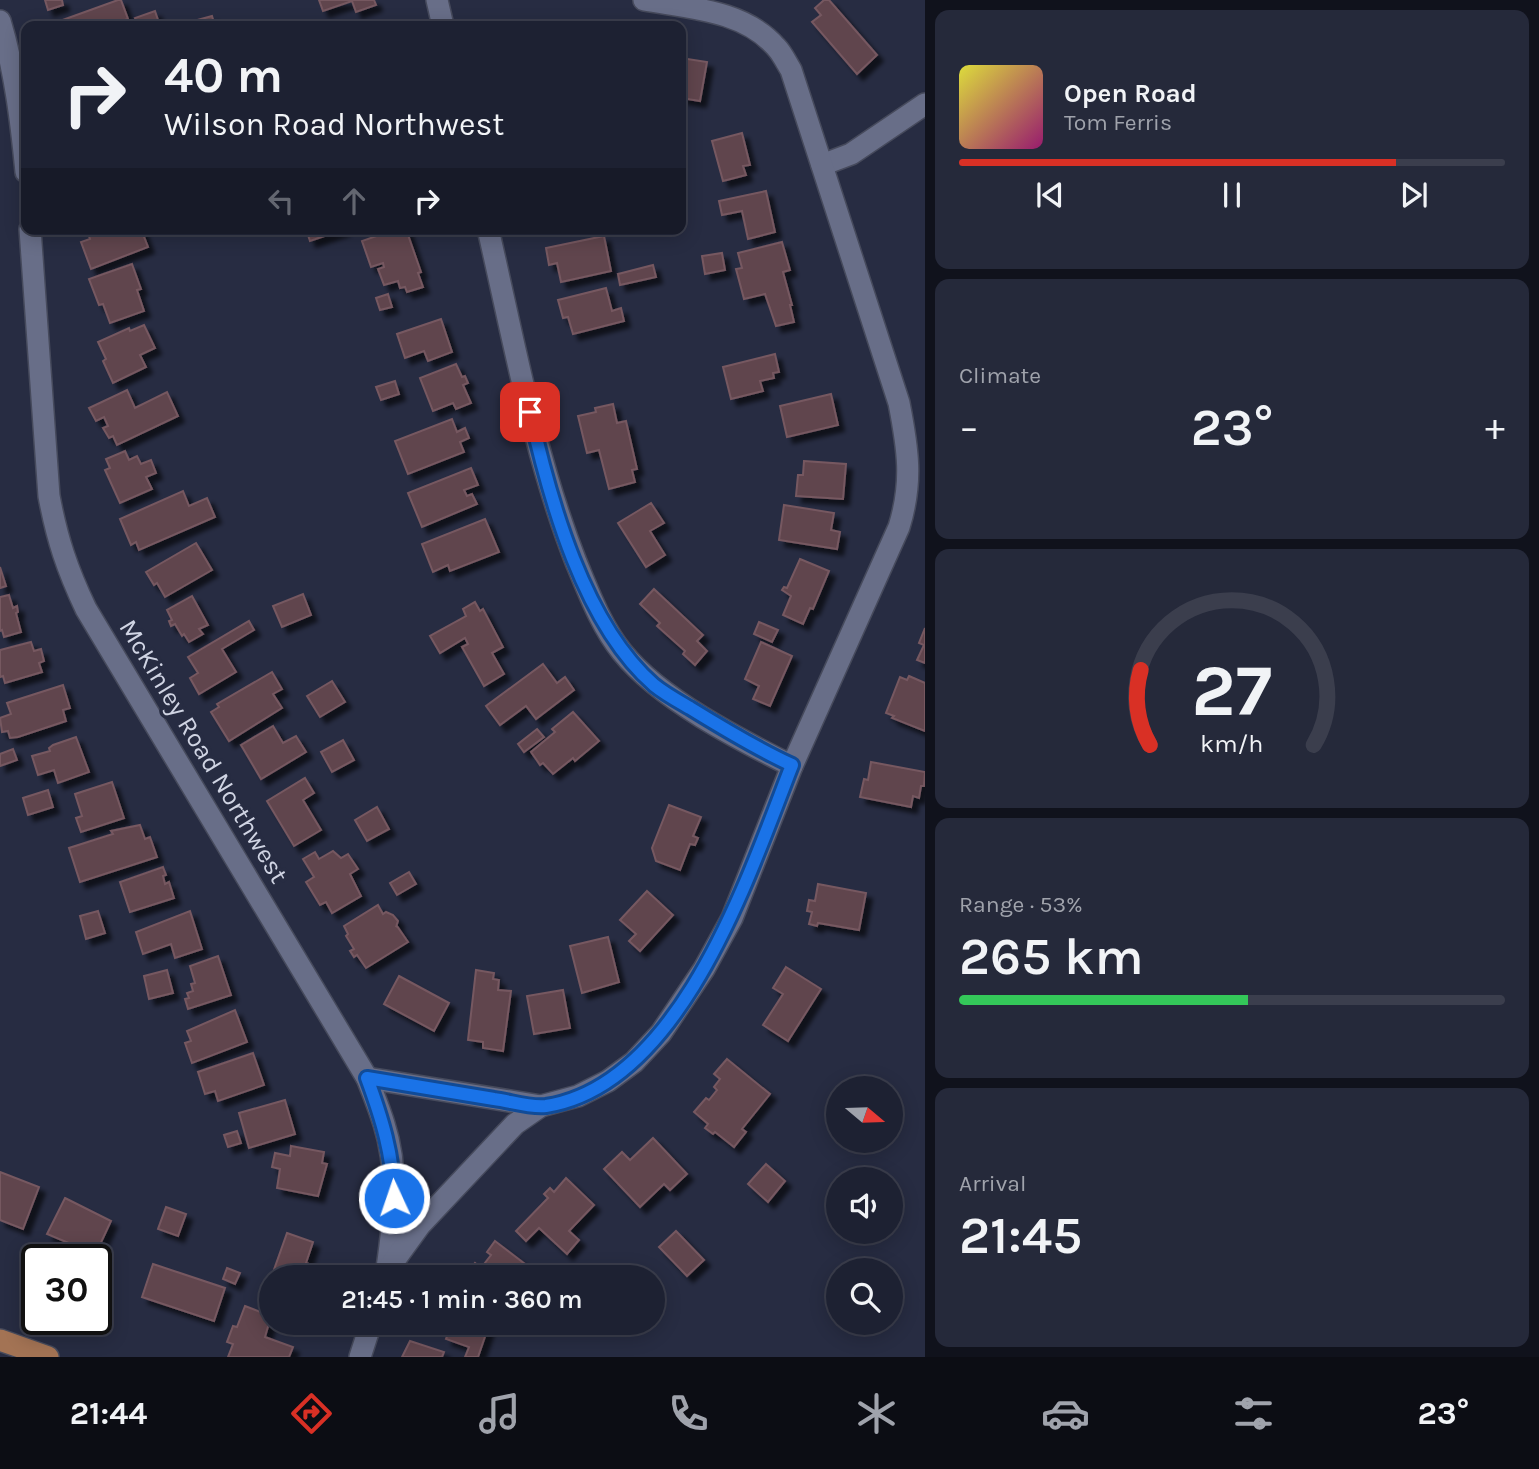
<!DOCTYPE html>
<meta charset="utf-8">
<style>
:root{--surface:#1d2132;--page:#25293a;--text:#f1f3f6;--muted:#a0a3ac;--line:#3b3e4d;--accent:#d93025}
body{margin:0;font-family:Karla,sans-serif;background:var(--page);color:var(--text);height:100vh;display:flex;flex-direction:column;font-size:26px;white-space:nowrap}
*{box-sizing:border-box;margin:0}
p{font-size:23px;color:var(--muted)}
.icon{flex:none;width:38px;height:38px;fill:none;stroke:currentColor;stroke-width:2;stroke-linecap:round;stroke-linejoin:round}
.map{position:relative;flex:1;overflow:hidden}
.panel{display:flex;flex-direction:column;gap:10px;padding:10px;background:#10121c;width:614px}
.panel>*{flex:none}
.banner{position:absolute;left:21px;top:21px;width:665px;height:214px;border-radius:14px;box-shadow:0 4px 18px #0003,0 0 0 2px var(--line);background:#1d2132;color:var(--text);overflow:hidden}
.needle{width:46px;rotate:109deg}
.fabs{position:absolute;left:826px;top:1076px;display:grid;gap:14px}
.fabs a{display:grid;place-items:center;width:77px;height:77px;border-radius:50%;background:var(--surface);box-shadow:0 4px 18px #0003,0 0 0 2px var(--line);font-size:35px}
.speed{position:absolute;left:21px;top:1244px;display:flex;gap:14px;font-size:35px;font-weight:700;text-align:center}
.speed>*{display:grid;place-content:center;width:91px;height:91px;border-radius:50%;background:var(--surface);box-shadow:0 4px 18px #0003,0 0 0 2px var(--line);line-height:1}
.speed .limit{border:4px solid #111;border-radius:10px;background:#fff;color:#111}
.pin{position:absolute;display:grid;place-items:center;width:60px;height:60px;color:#fff;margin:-30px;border-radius:14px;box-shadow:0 4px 10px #0006}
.me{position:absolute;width:77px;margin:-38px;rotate:357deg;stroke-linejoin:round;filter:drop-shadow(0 0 5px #0008)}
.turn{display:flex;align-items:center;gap:24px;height:147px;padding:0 28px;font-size:32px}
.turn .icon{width:91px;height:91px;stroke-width:2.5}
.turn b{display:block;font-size:49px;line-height:60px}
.lanes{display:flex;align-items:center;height:66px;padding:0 28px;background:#0003;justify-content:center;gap:35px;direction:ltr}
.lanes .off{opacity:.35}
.big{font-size:52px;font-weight:600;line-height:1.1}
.panel .tile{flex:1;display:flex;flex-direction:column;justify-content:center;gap:10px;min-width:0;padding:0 24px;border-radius:14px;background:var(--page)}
.panel .dial{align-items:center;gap:0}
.dial svg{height:182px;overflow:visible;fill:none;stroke:var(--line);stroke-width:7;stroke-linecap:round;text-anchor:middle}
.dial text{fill:var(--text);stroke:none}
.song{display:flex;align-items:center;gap:21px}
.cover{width:84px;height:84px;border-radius:10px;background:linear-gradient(135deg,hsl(60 70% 55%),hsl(320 70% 35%))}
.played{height:7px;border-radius:4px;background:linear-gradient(90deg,var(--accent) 80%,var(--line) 80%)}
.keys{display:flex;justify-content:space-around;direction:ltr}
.heat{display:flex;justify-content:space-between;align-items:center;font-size:38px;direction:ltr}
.charge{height:10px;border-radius:5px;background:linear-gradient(90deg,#34c759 53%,var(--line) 0)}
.trip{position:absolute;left:259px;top:1265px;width:406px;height:70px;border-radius:35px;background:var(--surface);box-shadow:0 4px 18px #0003,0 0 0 2px var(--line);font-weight:600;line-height:70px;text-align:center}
.tabs{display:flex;height:112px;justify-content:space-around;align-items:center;background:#0c0d14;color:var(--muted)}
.tabs .icon{width:49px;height:49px}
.tabs .active{color:var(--accent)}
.tabs b{font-size:32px;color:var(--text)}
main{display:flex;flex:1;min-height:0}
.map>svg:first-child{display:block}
.building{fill:#61454d;stroke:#765861;stroke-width:2;filter:url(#shadow)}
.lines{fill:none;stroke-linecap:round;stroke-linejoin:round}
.minor-casing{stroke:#464a5c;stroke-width:24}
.primary-casing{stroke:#464a5c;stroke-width:24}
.minor{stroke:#686e88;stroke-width:21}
.primary{stroke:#a37354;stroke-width:21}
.route-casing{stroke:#114b97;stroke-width:18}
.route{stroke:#1a73e8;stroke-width:12}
.labels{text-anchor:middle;stroke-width:7;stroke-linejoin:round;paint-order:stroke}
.street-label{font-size:26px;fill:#d0d4e3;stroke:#272c42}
</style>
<main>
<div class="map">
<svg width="925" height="1357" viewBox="0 0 925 1357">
<defs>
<filter id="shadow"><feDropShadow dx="6" dy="6" stdDeviation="2" flood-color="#0009"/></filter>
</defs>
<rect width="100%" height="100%" fill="#272c42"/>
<g class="building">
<path d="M45 0H62L63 5 48 10Z"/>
<path d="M118 0H121L128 19 116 23 117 26H46Z"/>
<path d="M319 0H374L376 5 356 12 352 1 323 11Z"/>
<path d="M824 0H829L877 55 857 74 812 22 821 15 815 8Z"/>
<path d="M155 11 160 26H138L135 18Z"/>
<path d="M212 16 215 26H191L190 22Z"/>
<path d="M681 58 707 62 700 101 681 98Z"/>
<path d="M742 133 750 165 743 166 746 175 723 181 712 141Z"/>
<path d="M766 191 775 232 748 239 742 211 722 215 719 201Z"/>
<path d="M90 229H141L148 247 91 269 81 242 90 239 87 231Z"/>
<path d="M306 229H345L310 241Z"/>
<path d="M388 229H406L421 272 418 273 423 287 407 292 405 287 400 288 398 281 384 285 378 269 384 267 383 263 371 267 362 241 388 232Z"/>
<path d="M604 236 611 271 561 282 557 263 549 265 546 248Z"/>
<path d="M782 242 790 270 783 272 792 305H790L794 322 776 326 765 294 744 299 736 269 742 268 738 253Z"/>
<path d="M722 253 725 270 705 274 702 256Z"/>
<path d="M132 264 141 289 137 290 144 311 110 323 103 304 99 305 89 279Z"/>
<path d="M653 265 656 277 620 285 618 274Z"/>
<path d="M606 288 612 311 621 308 624 321 573 334 568 317 563 318 558 300Z"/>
<path d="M388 294 392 307 380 310 376 298Z"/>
<path d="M441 319 452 352 428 361 424 351 405 358 397 334Z"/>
<path d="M144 325 155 348 140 355 146 367 113 383 103 361 106 359 98 342 129 328 130 331Z"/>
<path d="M775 354 779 372 773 373 774 378 760 381 763 391 731 399 723 367Z"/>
<path d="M456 364 462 377 465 376 468 383 463 385 471 403 456 409 453 403 433 411 420 378Z"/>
<path d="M395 381 399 394 381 400 376 387Z"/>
<path d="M127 390 135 408 167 392 178 416 117 445 113 436 109 438 103 428 108 426 104 417 96 421 89 408Z"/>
<path d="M831 394 838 425 787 437 780 406Z"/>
<path d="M613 404 617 423 626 421 637 469 632 470 635 482 609 489 599 450 587 453 578 416 596 412 595 408Z"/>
<path d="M452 419 457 432 465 428 469 438 460 442 464 452 408 474 395 441Z"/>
<path d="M125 451 129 460 137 456 141 464 151 460 156 473 146 477 152 489 120 503 105 470 110 468 106 459Z"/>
<path d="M804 461 846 464 843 499 796 496 798 475H803Z"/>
<path d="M471 468 478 485 464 490 467 496 472 494 477 504 422 527 408 493Z"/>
<path d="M183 491 189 506 207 498 215 517 139 550 136 542 131 545 120 519Z"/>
<path d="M651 503 664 523 650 531 665 555 646 567 618 523Z"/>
<path d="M784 505 834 513 831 530 840 532 837 549 779 540Z"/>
<path d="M485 519 499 552 450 571 448 565 433 572 422 544Z"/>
<path d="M196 543 212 570 165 597 157 583 154 585 146 572Z"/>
<path d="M800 559 829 571 813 609 810 608 803 624 783 615 791 596 782 590 784 587 787 588Z"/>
<path d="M0 567 6 586 0 588Z"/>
<path d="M654 589 703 635 697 641 707 651 695 665 683 654 685 651 657 626 660 623 640 604Z"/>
<path d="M303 594 311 615 282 627 273 606Z"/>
<path d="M9 595 13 608 17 606 18 612 16 613 21 632 4 637 2 630 0 631V597Z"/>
<path d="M192 596 208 625 199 629 203 634 189 642 184 634 182 636 175 624 171 626 169 621 172 620 167 610Z"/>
<path d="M475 602 480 611 483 609 503 647 492 653 504 674 484 686 462 647 468 644 465 638 440 653 430 636 466 616 463 609Z"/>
<path d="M249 621 254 630 222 649 236 672 199 694 190 678 198 673 188 657Z"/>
<path d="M759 622 778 630 772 642 754 634Z"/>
<path d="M925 628V663L917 660 924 645 919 643Z"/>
<path d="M31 642 34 651 41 649 44 661 39 663 42 672 5 683 3 676 0 677V650Z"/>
<path d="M761 642 792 656 770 706 753 699 759 686 745 679Z"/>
<path d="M543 664 557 683 565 677 574 690 536 719 526 706 500 725 486 706Z"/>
<path d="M272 672 282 689 273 694 282 708 229 741 211 712 219 707 217 704Z"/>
<path d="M909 676 925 683V731L892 718 894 716 886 713 900 677 907 680Z"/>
<path d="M332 681 345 702 320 717 307 696Z"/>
<path d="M63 685 70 708 63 710 66 721 18 737 10 738 8 731 2 732 0 718 11 714 7 703Z"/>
<path d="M573 712 599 741 575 761 573 758 553 774 543 763 540 765 531 752 555 732 552 729Z"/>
<path d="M273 726 283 743 296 736 306 752 261 779 241 745Z"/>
<path d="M537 729 544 737 524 752 518 744Z"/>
<path d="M76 737 89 772 58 783 54 770 38 775 32 756 50 751 49 748 53 745Z"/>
<path d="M343 740 354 760 332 772 321 752Z"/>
<path d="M13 749 17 760 0 766V754Z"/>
<path d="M871 762 925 772 924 786H921L919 798 913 796 911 807 860 797 864 779 868 780Z"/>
<path d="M305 778 314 793 303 800 321 830 294 846 267 801Z"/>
<path d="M112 782 124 818 81 832 76 818 82 816 75 794Z"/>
<path d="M48 790 53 807 28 815 23 798Z"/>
<path d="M669 805 701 817 693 836 698 838 695 845 690 844 680 870 656 861 652 848Z"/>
<path d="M377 807 389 829 367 841 355 820Z"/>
<path d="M140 825 145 839 150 837 157 857 80 882 69 848 113 834 111 831Z"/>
<path d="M333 851 341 858 348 854 358 869 350 874 361 896 332 913 326 902 320 905 306 882 314 877 303 859 315 852 319 859Z"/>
<path d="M163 867 166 875 163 876 165 884 169 882 174 898 130 912 120 882Z"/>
<path d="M409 872 416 884 397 895 390 883Z"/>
<path d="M818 884 866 893 859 930 818 923 817 926 809 924 812 912 807 911 809 900 815 901Z"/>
<path d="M647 891 673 915 640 951 629 941 636 934 620 920Z"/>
<path d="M378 905 383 914 386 912 393 915 398 921 396 927 397 926 408 942 366 968 357 955 354 957 350 951 354 949 346 936 348 934 344 926Z"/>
<path d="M98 911 105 933 86 939 80 916Z"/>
<path d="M190 911 202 949 175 958 171 944 143 954 136 932Z"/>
<path d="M608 937 619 982 582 993 570 946Z"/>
<path d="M218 956 231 995 188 1009 185 999 189 998 187 993 193 991 191 984 195 983 190 966Z"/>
<path d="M786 967 821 989 788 1041 763 1025 783 994 773 988Z"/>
<path d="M167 970 173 993 149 999 144 976Z"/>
<path d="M476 970 494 973 493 979 499 980 498 990 511 991 503 1051 483 1048V1042L468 1040Z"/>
<path d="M399 976 449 1003 434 1031 384 1004Z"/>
<path d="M563 990 570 1028 534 1034 527 996Z"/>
<path d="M235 1010 247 1042 192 1063 185 1043 191 1041 187 1031Z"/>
<path d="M253 1053 264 1085 218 1101 215 1091 205 1094 198 1072Z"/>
<path d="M727 1059 770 1094 742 1129 746 1132 734 1147 715 1132 713 1134 705 1128 708 1124 694 1112 706 1098 709 1100 717 1090 714 1087 720 1079 714 1074Z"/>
<path d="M285 1100 295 1134 249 1148 239 1113Z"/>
<path d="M237 1131 241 1143 228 1147 224 1135Z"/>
<path d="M653 1138 687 1174 670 1190 664 1184 640 1207 604 1169 622 1152 630 1160Z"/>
<path d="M291 1146 324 1152 322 1163 327 1164 318 1196 277 1188 280 1169 272 1167 275 1153 290 1156Z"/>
<path d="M766 1164 785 1181 768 1202 748 1184Z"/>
<path d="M0 1172 39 1187 23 1229 0 1220Z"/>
<path d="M566 1178 594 1205 569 1231 579 1240 567 1254 539 1228 526 1241 516 1231 548 1198 544 1194 550 1188 554 1192Z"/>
<path d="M65 1198 111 1221 98 1249 86 1243 83 1249 47 1234Z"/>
<path d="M166 1207 186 1214 178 1236 158 1229Z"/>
<path d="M676 1231 704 1260 687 1276 659 1247Z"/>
<path d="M287 1233 313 1242 306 1263 315 1266 311 1278H271Z"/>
<path d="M495 1241 525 1264 514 1278 464 1277 475 1263 481 1268 491 1255 487 1252Z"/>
<path d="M153 1264 225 1288 214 1321 142 1297Z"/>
<path d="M582 1266 595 1278H572Z"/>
<path d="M227 1268 240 1273 235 1284 223 1279Z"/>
<path d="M271 1278V1297L265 1295Z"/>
<path d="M245 1306 271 1316 265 1337 293 1347 289 1357H228L233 1344 227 1342 233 1326 237 1327Z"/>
<path d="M452 1323 489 1325 478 1357H465L469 1347 446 1339Z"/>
<path d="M410 1341 444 1352 442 1357H402Z"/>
</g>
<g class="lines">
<defs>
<g id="minor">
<path d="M437 0 443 26"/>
<path d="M0 21C15 71 21 120 26 172"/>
<path d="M822 165 851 154 925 104"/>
<path d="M30 229 49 496C57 539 67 569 86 609L367 1078C373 1093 379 1108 384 1124 399 1171 394 1220 387 1268"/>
<path d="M488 229C514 341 534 455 576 562 589 593 601 626 622 652 660 699 738 739 792 766"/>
<path d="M367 1078 541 1106"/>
<path d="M386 1272 420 1225 515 1124 541 1106 578 1096 608 1081 634 1062 661 1033 704 969 732 918 792 766 899 527C913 482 908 449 899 403L791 70C786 62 782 53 776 47 744 10 689 8 644 0"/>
<path d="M360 1357 371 1323"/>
</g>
<path id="primary" d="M0 1340 48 1357"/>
</defs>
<use href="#minor" class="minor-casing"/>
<use href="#primary" class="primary-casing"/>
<use href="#minor" class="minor"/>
<use href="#primary" class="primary"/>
</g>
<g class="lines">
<defs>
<path id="route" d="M394 1198C393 1154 382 1119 367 1078 409 1085 451 1092 494 1099 510 1101 530 1108 546 1106 681 1085 749 875 792 765 757 749 724 729 690 708 678 701 665 694 654 685 584 624 550 501 530 412"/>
</defs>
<use href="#route" class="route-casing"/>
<use href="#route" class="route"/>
</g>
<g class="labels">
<g class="street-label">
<text transform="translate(204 751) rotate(59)" y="9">McKinley Road Northwest</text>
</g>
</g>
</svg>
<div class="fabs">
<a><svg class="needle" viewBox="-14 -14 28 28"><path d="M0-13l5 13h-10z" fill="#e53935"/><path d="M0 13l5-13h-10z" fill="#a0a3ac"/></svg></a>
<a><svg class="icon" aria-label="sound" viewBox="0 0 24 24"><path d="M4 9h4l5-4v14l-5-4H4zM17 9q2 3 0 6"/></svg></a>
<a><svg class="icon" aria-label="search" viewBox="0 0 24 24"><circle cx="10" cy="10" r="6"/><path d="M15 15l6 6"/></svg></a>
</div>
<div class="speed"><div class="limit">30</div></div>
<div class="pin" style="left:530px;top:412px;background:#d93025"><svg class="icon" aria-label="arrive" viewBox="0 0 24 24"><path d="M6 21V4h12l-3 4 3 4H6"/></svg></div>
<svg class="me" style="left:394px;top:1198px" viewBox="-20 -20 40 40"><circle r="17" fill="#1a73e8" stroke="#fff" stroke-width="3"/><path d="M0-11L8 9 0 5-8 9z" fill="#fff"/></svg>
<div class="trip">21:45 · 1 min · 360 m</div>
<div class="banner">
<div class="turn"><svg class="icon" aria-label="right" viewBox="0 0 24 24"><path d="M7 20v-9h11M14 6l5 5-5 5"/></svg><div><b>40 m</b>Wilson Road Northwest</div></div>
<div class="lanes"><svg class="icon off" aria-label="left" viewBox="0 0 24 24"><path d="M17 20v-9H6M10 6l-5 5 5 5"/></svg><svg class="icon off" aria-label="ahead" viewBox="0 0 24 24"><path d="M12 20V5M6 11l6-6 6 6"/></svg><svg class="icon" aria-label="right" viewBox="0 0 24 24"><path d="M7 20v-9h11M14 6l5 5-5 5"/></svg></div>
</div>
</div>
<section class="panel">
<div class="tile">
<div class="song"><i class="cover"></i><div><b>Open Road</b><p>Tom Ferris</p></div></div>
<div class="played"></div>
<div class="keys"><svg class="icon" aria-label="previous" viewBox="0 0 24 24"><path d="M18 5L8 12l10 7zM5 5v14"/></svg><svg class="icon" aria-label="pause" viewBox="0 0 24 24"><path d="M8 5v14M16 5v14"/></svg><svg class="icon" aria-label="next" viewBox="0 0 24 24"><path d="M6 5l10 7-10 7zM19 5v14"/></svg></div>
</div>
<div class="tile"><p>Climate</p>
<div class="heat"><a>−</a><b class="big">23°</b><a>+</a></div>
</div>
<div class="tile dial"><svg viewBox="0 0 100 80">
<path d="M14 69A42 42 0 1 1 86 69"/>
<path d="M14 69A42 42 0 0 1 10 36" stroke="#d93025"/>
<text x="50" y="56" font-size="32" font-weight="700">27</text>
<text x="50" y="72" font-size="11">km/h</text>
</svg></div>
<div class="tile"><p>Range · 53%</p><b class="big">265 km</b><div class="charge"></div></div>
<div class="tile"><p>Arrival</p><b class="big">21:45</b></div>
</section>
</main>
<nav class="tabs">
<b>21:44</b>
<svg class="icon active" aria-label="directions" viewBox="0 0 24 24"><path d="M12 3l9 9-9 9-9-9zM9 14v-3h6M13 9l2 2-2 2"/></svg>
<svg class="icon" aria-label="music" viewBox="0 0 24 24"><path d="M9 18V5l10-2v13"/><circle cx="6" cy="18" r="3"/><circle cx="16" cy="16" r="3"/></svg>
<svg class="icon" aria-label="phone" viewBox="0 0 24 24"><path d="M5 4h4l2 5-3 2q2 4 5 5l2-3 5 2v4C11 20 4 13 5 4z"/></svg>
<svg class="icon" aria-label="climate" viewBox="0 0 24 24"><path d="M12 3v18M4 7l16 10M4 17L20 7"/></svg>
<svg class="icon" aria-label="car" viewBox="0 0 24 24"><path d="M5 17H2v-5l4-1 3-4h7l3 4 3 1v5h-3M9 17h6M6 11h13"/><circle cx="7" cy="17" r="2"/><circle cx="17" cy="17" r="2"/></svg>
<svg class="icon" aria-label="filters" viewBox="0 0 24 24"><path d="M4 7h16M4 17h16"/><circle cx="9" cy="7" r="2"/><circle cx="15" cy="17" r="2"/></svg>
<b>23°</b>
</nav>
